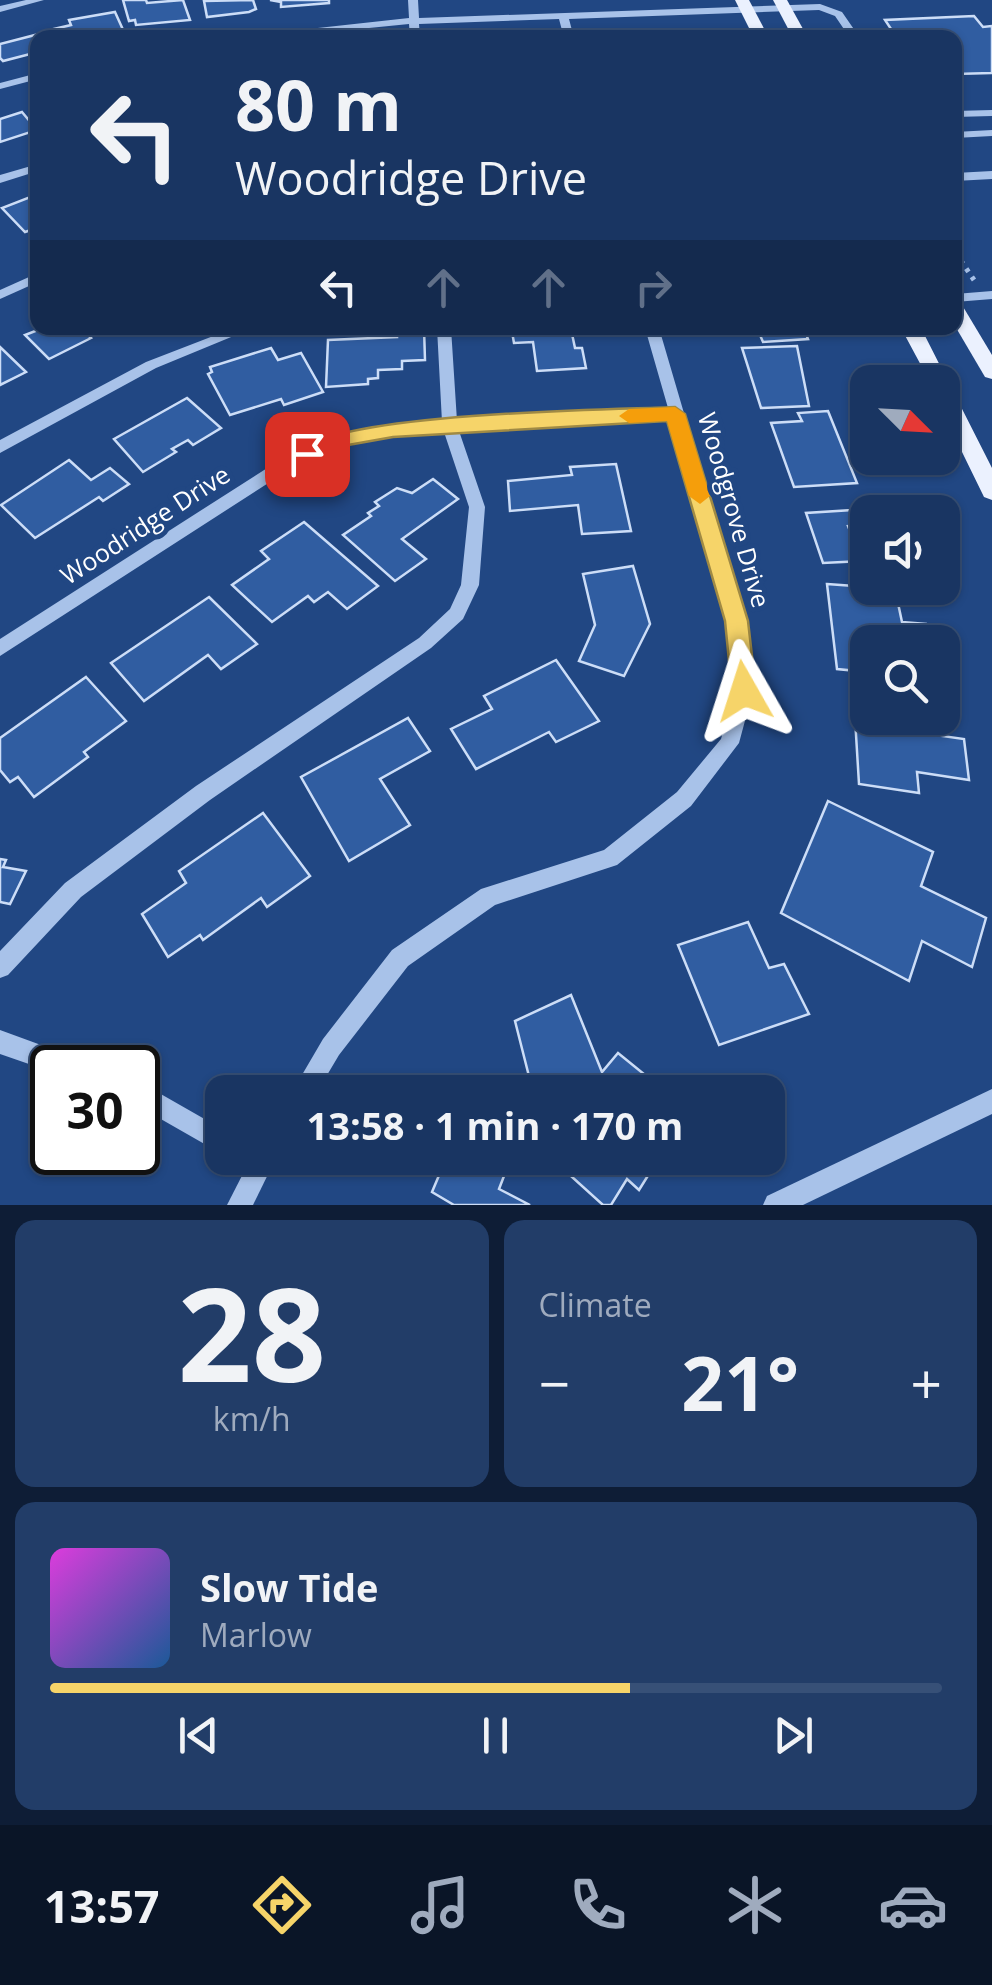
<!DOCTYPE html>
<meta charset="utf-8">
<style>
:root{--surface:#193562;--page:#223d68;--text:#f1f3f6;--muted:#9fabbe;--line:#375077;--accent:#f6d469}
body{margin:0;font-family:"Open Sans",sans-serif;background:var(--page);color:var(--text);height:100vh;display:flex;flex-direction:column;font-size:38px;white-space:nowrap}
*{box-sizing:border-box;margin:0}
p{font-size:32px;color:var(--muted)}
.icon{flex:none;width:55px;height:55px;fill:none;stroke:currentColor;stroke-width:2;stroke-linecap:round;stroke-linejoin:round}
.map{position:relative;height:1205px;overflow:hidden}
.panel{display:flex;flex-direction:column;gap:15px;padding:15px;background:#0e1d36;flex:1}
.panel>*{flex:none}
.hud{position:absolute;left:30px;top:30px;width:932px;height:305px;border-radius:20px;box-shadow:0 2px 8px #0004,0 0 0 2px var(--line);background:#193562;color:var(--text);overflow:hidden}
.needle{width:65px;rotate:114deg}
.buttons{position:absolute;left:850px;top:365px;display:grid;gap:20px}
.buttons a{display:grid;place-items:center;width:110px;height:110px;border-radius:20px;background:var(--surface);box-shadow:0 2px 8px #0004,0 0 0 2px var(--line);font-size:50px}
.speed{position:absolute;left:30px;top:1045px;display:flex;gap:20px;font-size:50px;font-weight:700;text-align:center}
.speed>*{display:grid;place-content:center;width:130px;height:130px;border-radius:50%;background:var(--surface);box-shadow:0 2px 8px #0004,0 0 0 2px var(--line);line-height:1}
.speed .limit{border:5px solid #111;border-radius:15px;background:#fff;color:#111}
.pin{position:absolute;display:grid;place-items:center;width:85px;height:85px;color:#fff;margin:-42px;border-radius:20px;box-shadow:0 5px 15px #0006}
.me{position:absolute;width:110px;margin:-55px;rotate:354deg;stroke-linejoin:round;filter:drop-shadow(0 0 8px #0008)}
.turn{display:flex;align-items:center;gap:35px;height:210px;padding:0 40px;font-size:45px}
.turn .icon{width:130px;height:130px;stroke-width:2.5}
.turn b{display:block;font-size:70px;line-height:85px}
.lanes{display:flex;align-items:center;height:95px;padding:0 40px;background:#0003;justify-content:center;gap:50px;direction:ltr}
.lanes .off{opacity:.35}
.big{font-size:75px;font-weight:700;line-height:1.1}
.panel .tile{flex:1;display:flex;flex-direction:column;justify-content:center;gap:15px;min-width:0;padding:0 35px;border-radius:20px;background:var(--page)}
.panel .dial{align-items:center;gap:0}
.dial b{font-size:130px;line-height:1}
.song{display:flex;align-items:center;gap:30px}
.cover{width:120px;height:120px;border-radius:15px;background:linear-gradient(135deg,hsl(300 70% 55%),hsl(210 70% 35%))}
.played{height:10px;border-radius:5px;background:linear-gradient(90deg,var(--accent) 65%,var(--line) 65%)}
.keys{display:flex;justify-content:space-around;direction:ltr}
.heat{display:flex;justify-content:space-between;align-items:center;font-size:55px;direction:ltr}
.panel .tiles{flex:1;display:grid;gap:15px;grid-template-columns:1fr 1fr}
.tile:last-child{grid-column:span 2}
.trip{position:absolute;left:205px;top:1075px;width:580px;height:100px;border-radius:20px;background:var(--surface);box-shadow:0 2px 8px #0004,0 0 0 2px var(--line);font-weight:700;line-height:100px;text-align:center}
.tabs{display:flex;height:160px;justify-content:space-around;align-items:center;background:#0a1527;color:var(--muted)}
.tabs .icon{width:70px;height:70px}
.tabs .current{color:var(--accent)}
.tabs b{font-size:45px;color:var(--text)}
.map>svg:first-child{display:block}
.building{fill:#305da1;stroke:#ccddf7;stroke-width:2.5}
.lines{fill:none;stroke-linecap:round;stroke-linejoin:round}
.path{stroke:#a8c2e9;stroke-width:5;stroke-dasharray:4 6;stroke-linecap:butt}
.minor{fill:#a8c2e9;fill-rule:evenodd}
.major{fill:#ebf1fe;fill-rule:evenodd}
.route{fill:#f6d469;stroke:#a08a44;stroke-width:2.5}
.slow{fill:#f59e0b}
.labels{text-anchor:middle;stroke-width:10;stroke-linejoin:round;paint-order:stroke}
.street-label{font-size:25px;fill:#fff;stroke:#214783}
</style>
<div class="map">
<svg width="992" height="1205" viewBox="0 0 992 1205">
<rect width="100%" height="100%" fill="#214783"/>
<g class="building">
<path d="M123 0H146L147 3 183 0 190 20 136 25 135 20 129 21Z"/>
<path d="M253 0 256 9 249 12 207 17 204 1Z"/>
<path d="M270 0H329V3L281 7V2Z"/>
<path d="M115 12 124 32 57 38 54 29 71 25 69 20Z"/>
<path d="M974 16 983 27 992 26V73L955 74V38H897L885 20Z"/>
<path d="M39 34 38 52 3 61 0 58V44Z"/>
<path d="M22 112 37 130 0 142V119Z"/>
<path d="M38 194V233L34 229 25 232 2 208Z"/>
<path d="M43 328H81L91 338 49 359 25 335Z"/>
<path d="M396 328H424L425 360 402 361V369L378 370V378L368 379V384L326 387 328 340 397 337Z"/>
<path d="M757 328H825L818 329 820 333 806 334 808 339 763 342Z"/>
<path d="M571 329 575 348H582L586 368 537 371 533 342 514 343 512 332Z"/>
<path d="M797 346 809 406 761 408 742 348Z"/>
<path d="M0 347 26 372 0 385Z"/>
<path d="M271 348 278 360 301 353 323 392 284 405 281 399 230 415 208 374 212 372 210 367Z"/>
<path d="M187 398 221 428 193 445 188 440 172 449 176 452 143 472 114 439Z"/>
<path d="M828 411 857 483 794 487 771 423 802 421 798 413Z"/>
<path d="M69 460 91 480 110 468 129 484 103 501 99 497 35 538 1 505Z"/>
<path d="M616 464 631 531 582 534 578 505 510 511 508 481 572 475 570 467Z"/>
<path d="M433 479 458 499 402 539 426 559 395 581 343 535 371 516 368 513 379 506 375 502 397 488 412 493Z"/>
<path d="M931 505 935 512H868V524L848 526 862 561 823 563 806 513Z"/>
<path d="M304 522 378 586 347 609 328 592 314 602 308 596 272 622 232 585 269 559 261 551Z"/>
<path d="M633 566 650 624 624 676 579 661 595 625 583 574Z"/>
<path d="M827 584 895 589 902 622 926 624 929 642H868V672L837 669Z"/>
<path d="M209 597 257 644 221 669 208 655 144 701 111 663Z"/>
<path d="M556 660 599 721 556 742 549 732 476 769 451 729 492 709 484 696Z"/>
<path d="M86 677 126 721 84 752 88 757 34 797 18 777 10 782 0 770V738Z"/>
<path d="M853 685 868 687V718H913L914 732 964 739 969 780 917 772 919 793 859 784Z"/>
<path d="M408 718 430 751 380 779 410 825 349 861 301 777Z"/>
<path d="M828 801 933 852 921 886 986 918 972 967 922 941 909 981 781 913Z"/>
<path d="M263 813 310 876 267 907 261 898 203 940 200 935 168 957 142 914 186 883 179 871Z"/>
<path d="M0 859 6 860 3 867 26 871 10 904 0 902Z"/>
<path d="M748 922 769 968 784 964 809 1014 719 1045 678 945Z"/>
<path d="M571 995 602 1072 618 1053 666 1092H533L515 1021Z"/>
<path d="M410 1158H511L499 1189 530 1205H454L432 1192 440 1173Z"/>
<path d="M551 1158H659L639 1190 627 1179 611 1205H603Z"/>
</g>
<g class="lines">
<path class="path" d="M955 252 974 280"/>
<g class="minor">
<path d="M26 0H44L0 12V6Z"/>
<path d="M408 0H418L419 18 820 4 842 12 860 38H850L835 16 819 10 569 19 574 38H564L559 19 419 24 420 38H410L409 24 269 38H226L409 18Z"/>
<path d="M38 73V79L0 89V83Z"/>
<path d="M992 110V116L955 117V111Z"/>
<path d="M992 130V136L955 138V132Z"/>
<path d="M38 164V171L0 183V175Z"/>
<path d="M992 171V179L955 181V173Z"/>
<path d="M38 273V282L0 299V290Z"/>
<path d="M992 291V299L955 302V294Z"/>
<path d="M234 328H253L156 368 0 453V440L146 362Z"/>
<path d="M437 328H451L457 421 668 408 645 328H659L745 621 753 691 739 743 691 806 617 865 495 905 408 966 339 1055 317 1092H292L323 1039 392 950 481 889 604 850 677 792 721 739 735 691 727 621 670 419 459 431 485 507 479 585 463 619 431 648 210 800 81 897 8 975 0 978V951L65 883 196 786 419 638 450 609 461 585 469 507 444 432 393 435 336 446 287 471 0 656V639L275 463 327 437 393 425 442 422Z"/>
<path d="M0 1030 82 1060 86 1068H52V1072L0 1054Z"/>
<path d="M138 1081 222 1129V1154L138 1106Z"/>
<path d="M992 1089V1114L803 1205H763L767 1196Z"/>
<path d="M251 1158H276L253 1205H227Z"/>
</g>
<g class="major">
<path d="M735 0H749L769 38H754Z"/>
<path d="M773 0H787L808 38H793Z"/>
<path d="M955 303 962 305 992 355V379L985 377 955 326Z"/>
<path d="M901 328H921L992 468V500L984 497 942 411V382H930Z"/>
</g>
</g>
<path class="route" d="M675 407 685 414 748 621 756 691 753 699 744 702 735 699 732 691 725 621 667 421 393 437 337 447 307 461 297 454C329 412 611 410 675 407Z"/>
<path class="slow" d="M675 407 685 414 710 496 700 504 689 496 667 421 629 423 619 416 629 409Z"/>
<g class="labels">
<g class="street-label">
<text transform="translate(734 510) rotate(74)" y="9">Woodgrove Drive</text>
<text transform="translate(145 525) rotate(-33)" y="9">Woodridge Drive</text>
</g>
</g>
</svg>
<div class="buttons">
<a><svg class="needle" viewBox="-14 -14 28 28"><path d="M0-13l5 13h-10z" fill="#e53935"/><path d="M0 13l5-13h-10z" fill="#9fabbe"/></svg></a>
<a><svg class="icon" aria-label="sound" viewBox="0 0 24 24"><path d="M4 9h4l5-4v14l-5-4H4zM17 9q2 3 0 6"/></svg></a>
<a><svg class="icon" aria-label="search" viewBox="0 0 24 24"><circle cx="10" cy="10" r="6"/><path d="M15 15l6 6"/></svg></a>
</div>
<div class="speed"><div class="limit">30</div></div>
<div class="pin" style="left:307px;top:454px;background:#d93025"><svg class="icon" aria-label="arrive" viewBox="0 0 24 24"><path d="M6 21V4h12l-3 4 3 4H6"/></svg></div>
<svg class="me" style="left:744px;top:691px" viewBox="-20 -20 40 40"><path d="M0-17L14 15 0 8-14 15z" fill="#f6d469" stroke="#fff" stroke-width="4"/></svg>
<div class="trip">13:58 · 1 min · 170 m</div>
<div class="hud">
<div class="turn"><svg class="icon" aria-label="left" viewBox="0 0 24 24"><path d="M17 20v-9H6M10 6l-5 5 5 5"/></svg><div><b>80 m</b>Woodridge Drive</div></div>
<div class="lanes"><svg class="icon" aria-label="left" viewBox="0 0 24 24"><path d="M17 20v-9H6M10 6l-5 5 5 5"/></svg><svg class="icon off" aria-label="ahead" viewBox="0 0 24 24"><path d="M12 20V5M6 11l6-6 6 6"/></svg><svg class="icon off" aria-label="ahead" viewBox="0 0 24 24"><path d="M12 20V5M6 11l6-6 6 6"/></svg><svg class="icon off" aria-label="right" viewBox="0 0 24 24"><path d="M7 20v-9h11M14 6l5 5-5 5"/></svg></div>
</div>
</div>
<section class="panel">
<div class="tiles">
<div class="tile dial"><b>28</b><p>km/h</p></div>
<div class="tile"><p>Climate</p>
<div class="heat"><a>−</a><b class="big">21°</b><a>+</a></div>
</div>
<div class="tile">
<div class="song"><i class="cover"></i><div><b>Slow Tide</b><p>Marlow</p></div></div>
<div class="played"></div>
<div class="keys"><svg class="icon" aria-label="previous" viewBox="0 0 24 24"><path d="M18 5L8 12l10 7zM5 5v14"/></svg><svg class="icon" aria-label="pause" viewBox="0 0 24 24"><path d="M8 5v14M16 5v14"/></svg><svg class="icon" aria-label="next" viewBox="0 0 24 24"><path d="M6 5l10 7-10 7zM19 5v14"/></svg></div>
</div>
</div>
</section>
<nav class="tabs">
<b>13:57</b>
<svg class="icon current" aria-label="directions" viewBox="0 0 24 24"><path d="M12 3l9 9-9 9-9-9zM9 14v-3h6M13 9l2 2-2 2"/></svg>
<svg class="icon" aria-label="music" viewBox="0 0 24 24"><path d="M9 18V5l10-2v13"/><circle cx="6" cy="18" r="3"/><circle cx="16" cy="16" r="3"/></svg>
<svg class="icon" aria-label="phone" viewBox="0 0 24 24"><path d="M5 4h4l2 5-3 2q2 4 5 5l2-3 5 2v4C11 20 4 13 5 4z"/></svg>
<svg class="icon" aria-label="climate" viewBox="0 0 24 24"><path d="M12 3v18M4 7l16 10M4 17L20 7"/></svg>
<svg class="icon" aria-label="car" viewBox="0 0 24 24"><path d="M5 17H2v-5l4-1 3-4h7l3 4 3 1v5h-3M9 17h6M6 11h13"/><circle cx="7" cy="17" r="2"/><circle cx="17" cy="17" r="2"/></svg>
</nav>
